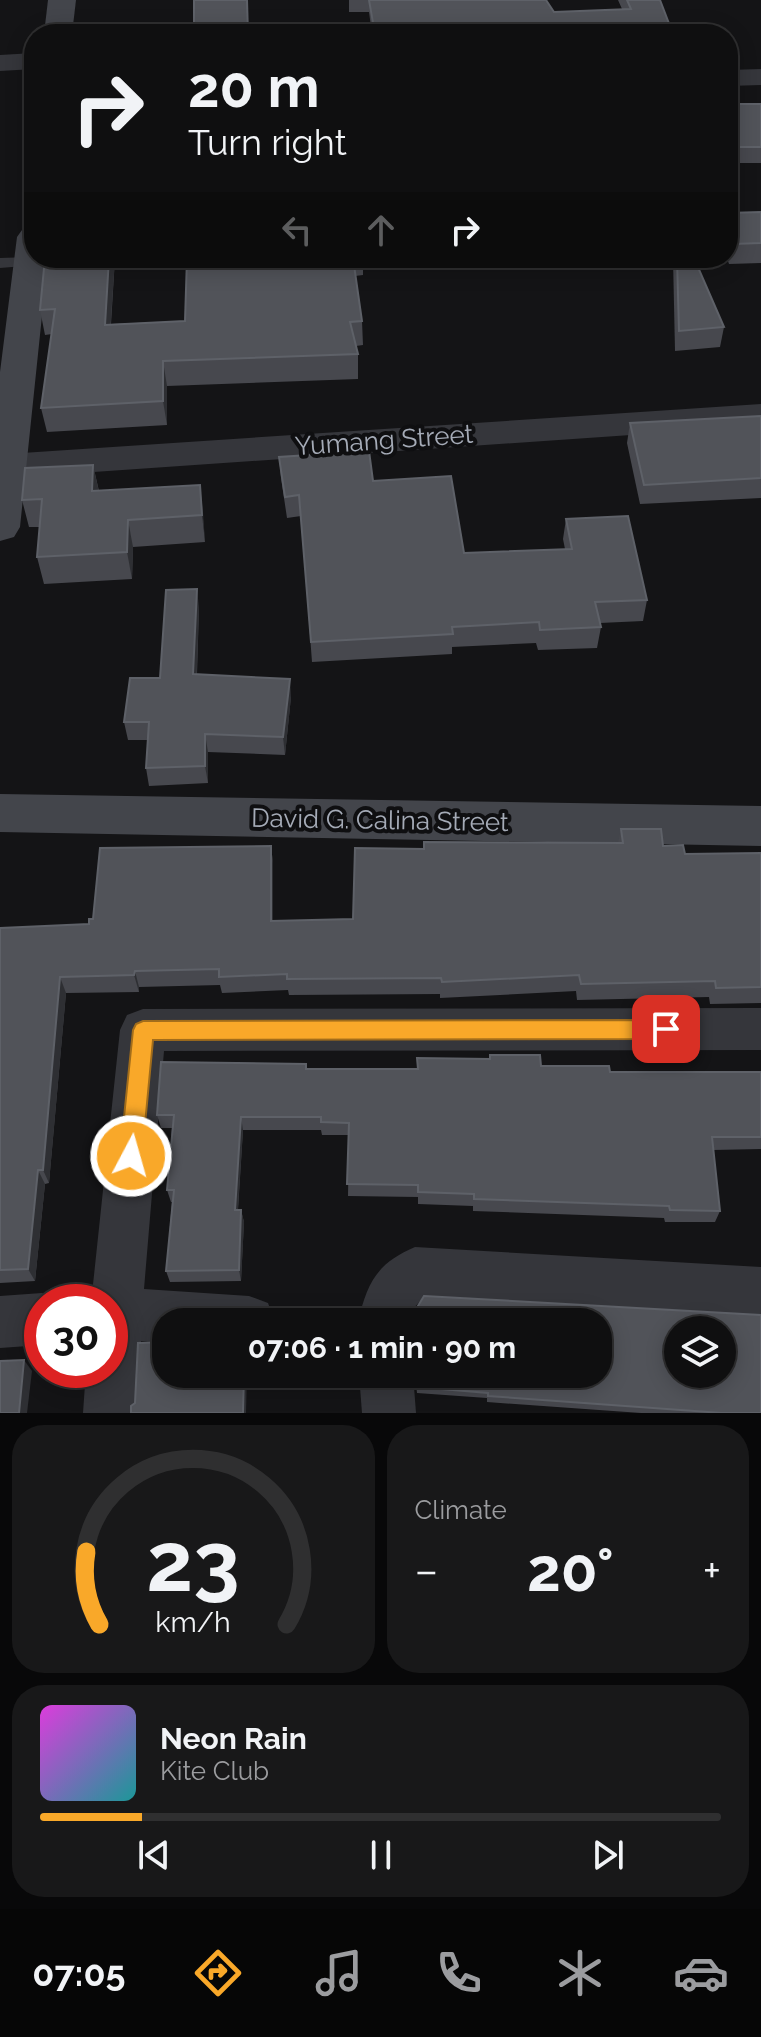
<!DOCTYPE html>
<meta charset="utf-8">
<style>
:root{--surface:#0f0f10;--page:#181819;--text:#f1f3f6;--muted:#9b9c9f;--line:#2f2f30;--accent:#f9a829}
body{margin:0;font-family:Raleway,sans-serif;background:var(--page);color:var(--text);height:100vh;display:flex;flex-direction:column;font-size:30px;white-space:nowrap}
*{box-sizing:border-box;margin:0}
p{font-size:26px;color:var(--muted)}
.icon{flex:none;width:44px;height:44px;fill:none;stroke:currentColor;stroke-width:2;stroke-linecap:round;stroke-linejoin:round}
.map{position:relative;height:1413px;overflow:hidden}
.sheet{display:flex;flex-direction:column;gap:12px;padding:12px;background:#080809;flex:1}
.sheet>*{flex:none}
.guide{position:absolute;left:24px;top:24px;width:714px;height:244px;border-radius:32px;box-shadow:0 4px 20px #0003,0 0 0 2px var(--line);background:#0f0f10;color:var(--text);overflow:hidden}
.buttons{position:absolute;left:664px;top:1316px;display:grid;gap:16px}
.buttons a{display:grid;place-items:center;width:72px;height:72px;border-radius:50%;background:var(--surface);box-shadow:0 4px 20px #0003,0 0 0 2px var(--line);font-size:40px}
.speed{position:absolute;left:24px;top:1284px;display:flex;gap:16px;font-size:40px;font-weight:700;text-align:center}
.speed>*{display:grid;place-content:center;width:104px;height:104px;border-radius:50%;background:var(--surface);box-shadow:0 4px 20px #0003,0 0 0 2px var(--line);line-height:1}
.speed .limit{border:12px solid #d22;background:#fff;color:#111}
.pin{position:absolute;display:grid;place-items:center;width:68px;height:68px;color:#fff;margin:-34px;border-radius:16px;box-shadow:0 4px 12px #0006}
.me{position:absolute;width:88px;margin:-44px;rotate:6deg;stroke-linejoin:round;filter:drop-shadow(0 0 6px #0008)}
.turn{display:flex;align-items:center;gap:28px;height:168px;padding:0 32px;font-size:36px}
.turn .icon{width:104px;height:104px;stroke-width:2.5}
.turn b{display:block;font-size:56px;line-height:68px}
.lanes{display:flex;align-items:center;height:76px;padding:0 32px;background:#0003;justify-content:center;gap:40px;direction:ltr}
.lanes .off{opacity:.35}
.big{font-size:60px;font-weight:700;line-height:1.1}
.sheet .tile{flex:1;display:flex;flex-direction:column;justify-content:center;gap:12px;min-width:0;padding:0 28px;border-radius:32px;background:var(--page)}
.sheet .dial{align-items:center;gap:0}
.dial svg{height:208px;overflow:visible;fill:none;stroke:var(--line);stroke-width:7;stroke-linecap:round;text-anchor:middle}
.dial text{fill:var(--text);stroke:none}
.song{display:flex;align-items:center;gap:24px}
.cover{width:96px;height:96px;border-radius:12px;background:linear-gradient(135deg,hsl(300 70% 55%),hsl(180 70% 35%))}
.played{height:8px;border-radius:4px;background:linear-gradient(90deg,var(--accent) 15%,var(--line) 15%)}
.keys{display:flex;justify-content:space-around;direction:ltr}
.heat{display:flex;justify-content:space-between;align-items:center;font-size:44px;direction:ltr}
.sheet .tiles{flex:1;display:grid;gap:12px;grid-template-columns:1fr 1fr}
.tile:last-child{grid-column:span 2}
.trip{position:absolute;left:152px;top:1308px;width:460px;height:80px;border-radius:32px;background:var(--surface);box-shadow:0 4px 20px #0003,0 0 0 2px var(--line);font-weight:700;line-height:80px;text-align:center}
.tab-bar{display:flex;height:128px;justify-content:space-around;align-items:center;background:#060606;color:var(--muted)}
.tab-bar .icon{width:56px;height:56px}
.tab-bar .active{color:var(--accent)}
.tab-bar b{font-size:36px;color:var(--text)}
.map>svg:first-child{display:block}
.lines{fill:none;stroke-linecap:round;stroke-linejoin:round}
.lane{fill:#35363b;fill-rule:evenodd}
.street{fill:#35363b;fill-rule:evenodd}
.secondary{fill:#43454b;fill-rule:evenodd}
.wall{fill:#47484e}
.shaded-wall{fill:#2e2f33}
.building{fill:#515359;stroke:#5e6168;stroke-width:2;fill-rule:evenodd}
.route{fill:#f9a829;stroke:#a26d1b;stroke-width:2}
.labels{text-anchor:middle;stroke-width:8;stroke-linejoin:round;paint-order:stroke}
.street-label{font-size:26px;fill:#a5abb7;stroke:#0f0f11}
</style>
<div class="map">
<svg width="761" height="1413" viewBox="0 0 761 1413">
<rect width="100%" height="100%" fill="#141416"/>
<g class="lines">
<path class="lane" d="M31 257 39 262 36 265 0 268V258Z"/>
<g class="street">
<path d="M34 53V69L0 71V55Z"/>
<path d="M761 69V85L728 86V70Z"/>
<path d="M761 404V426L7 478 0 476V456L7 454Z"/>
<path d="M761 1008V1050L164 1051 144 1289 249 1296 268 1303 275 1322H166V1343L141 1341 137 1413H83L86 1370H110V1302H88L92 1294 120 1030 127 1015 143 1009Z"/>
<path d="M415 1247 761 1267V1319L422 1299 413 1309 410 1322H358C367 1283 377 1263 415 1247Z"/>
<path d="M42 1293 61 1302H42V1345L0 1348V1296Z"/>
<path d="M359 1374H413L416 1413H362Z"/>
</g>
<g class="secondary">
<path d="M48 0H76L72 34H44Z"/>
<path d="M34 227V258H48L20 527 14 537 0 541V372L17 237 22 230Z"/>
<path d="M0 794 761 806V846L0 832Z"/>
</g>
</g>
<g class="wall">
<path d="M349 0H546L554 12 622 9 618 0H660L673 34H372L369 12H349Z"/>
<rect x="728" y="104" width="33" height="59"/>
<path d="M728 178 731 185 728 200Z"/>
<path d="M761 212V263L729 264 727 258H728V213Z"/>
<path d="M45 258H115L111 324 185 321 187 258H363V275L355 276 362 321 363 345 356 346 358 354V379L167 386V425L47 432 41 408 52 334 45 335 40 310Z"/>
<path d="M673 258H694L724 327 720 347 675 351Z"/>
<path d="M761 416V498L640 504 627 443 630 423Z"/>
<path d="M279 457 373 481 464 553 565 549 563 539 566 519 647 600 643 621 600 623 601 627 597 648 538 650 536 643 452 647V654L312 662 301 516 287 518 281 478Z"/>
<path d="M93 465 99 491 200 485 205 542 133 547 132 579 44 584 37 557 40 527H29L22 500Z"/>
<path d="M199 608 197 674 291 697 285 755 208 752V783L149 786 146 768 148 740H128L124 722 160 678Z"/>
<path d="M621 829 685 854 761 853V1003L710 1004 709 997 577 1000 576 991 440 998V994L289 995 288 990 222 993 220 985 139 987V992L66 993 49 1183 45 1184 35 1281 0 1283V928L89 924 93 919 271 846 273 863V921L353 919 424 849 618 843Z"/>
<path d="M417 1058 610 1072 761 1075V1149L713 1150 720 1211 715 1222H665L664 1218 473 1211V1206L418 1204V1197L348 1196 349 1135H322L321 1130H243L238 1210H241L244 1222 241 1281 170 1282 166 1271 172 1202H171L167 1190 172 1128H161L157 1115 306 1069H417Z"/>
<path d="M415 1374H598L761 1413H641L487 1402V1398L417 1393Z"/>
</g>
<g class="shaded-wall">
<path d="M109 258H115L109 349 105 325Z"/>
<path d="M163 361 167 386V425L163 401Z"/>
<path d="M93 465 99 492 92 491Z"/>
<path d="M200 485 203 512 205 542 202 515Z"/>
<path d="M128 520 133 547 132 579 127 552Z"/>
<path d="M197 589 199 608 196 692 193 674Z"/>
<path d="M290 679 291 697 285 755 283 737Z"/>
<path d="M205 734 208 752V783L205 766Z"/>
<path d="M271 846 273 863V938L271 921Z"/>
<path d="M135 971 139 987V992L134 975Z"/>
<path d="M60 977 66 993 49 1183 43 1170Z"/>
<path d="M241 1117 243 1130 237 1222 235 1210Z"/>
<path d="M38 1170 45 1184 35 1281 28 1269Z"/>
<path d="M241 1210 244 1222 241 1281 239 1270Z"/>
<path d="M24 1360 32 1371 27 1413H19Z"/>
<path d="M244 1374H247L246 1413H243Z"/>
</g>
<g class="building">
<path d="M194 0H247L248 34H194Z"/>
<path d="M369 0H546L554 12 631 9 627 0H660L673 34H375Z"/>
<rect x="728" y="104" width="33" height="43"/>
<path d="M761 212V243L733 244 728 229V213Z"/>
<path d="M45 258H109L105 325 185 321 187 258H353L362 321 350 322 358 354 163 361V401L41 408 55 309 40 310Z"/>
<path d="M677 258H694L724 327 679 331Z"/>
<path d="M761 416V478L644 485 630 423Z"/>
<path d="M369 451 373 481 451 476 464 553 572 549 566 519 628 516 647 600 595 602 601 627 540 630 539 622 452 627 453 634 311 642 299 495 285 497 279 457Z"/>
<path d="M93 465 92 491 200 485 202 515 128 520 127 552 37 557 42 499 22 500 25 468Z"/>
<path d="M197 589 193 674 290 679 283 737 205 734V766L146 768 149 722H124L130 678H160L166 590Z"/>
<path d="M621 829H661L663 846 683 845 685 854 761 853V987L716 988 715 981 581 984 579 975 442 982 441 978 287 979V974L219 977V969L135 971 134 975 60 977 43 1170H38L28 1269 0 1270V928L89 924V919H93L100 848 271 846V921L353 919 355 848 424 849V842L623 843Z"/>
<path d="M490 1055H540L541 1066H609L610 1072H761V1137H712L720 1211 670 1210 669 1206 474 1199V1194L418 1192V1185L347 1184 349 1123 321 1122V1117H241L235 1210H241L239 1270 166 1271 174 1190H167L174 1115H157L161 1062 306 1064V1069H418L417 1058 490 1059Z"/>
<path d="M424 1296 761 1315V1413H722L488 1396V1393L418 1387 416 1374H598V1322H409L410 1319ZM678 1330H722V1374H678Z"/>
<path d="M166 1342V1374H244L243 1413H131V1406L135 1403 138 1343Z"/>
<path d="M24 1360 19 1413H0V1361Z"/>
</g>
<path class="route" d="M666 1020 673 1023 676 1029 673 1036 666 1039 153 1040 142 1156 139 1164 131 1167 123 1164 120 1156 133 1030 136 1024 143 1021Z"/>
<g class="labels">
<g class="street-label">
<text transform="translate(384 440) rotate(-4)" y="9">Yumang Street</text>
<text transform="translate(380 820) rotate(1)" y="9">David G. Calina Street</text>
</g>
</g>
</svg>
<div class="buttons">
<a><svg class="icon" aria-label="layers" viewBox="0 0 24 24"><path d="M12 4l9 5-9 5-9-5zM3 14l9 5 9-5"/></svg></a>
</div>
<div class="speed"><div class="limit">30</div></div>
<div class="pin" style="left:666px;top:1029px;background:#d93025"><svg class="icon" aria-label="arrive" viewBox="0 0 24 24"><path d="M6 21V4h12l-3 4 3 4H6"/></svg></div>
<svg class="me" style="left:131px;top:1156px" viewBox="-20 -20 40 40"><circle r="17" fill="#f9a829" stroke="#fff" stroke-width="3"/><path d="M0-11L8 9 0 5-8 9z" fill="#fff"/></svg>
<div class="trip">07:06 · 1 min · 90 m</div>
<div class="guide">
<div class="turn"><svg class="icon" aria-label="right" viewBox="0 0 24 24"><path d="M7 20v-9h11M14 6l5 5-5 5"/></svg><div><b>20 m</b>Turn right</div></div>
<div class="lanes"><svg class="icon off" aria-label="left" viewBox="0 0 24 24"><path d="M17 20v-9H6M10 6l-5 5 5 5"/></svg><svg class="icon off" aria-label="ahead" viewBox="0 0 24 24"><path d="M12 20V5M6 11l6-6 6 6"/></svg><svg class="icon" aria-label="right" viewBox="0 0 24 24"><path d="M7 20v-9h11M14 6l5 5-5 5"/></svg></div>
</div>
</div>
<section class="sheet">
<div class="tiles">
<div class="tile dial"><svg viewBox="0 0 100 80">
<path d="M14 69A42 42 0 1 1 86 69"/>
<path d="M14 69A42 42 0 0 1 9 41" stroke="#f9a829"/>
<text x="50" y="56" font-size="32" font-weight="700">23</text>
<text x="50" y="72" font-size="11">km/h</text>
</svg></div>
<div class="tile"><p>Climate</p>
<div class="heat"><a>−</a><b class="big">20°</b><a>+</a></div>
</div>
<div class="tile">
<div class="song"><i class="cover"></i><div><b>Neon Rain</b><p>Kite Club</p></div></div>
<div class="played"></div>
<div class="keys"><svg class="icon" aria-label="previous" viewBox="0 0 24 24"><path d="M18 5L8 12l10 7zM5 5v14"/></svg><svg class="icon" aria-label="pause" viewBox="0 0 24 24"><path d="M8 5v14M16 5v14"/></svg><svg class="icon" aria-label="next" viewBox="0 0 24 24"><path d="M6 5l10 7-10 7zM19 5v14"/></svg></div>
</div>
</div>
</section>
<nav class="tab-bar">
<b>07:05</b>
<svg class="icon active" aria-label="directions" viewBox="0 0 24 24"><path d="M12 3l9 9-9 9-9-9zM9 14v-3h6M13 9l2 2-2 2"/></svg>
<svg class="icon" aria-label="music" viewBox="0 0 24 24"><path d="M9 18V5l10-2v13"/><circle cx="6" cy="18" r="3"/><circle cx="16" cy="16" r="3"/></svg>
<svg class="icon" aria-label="phone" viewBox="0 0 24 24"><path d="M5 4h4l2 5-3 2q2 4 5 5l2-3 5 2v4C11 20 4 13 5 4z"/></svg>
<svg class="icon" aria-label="climate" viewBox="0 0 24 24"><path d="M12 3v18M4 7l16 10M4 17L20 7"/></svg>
<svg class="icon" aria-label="car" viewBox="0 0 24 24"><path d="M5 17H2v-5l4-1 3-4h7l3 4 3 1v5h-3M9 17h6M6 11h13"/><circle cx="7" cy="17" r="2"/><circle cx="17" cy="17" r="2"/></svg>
</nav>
